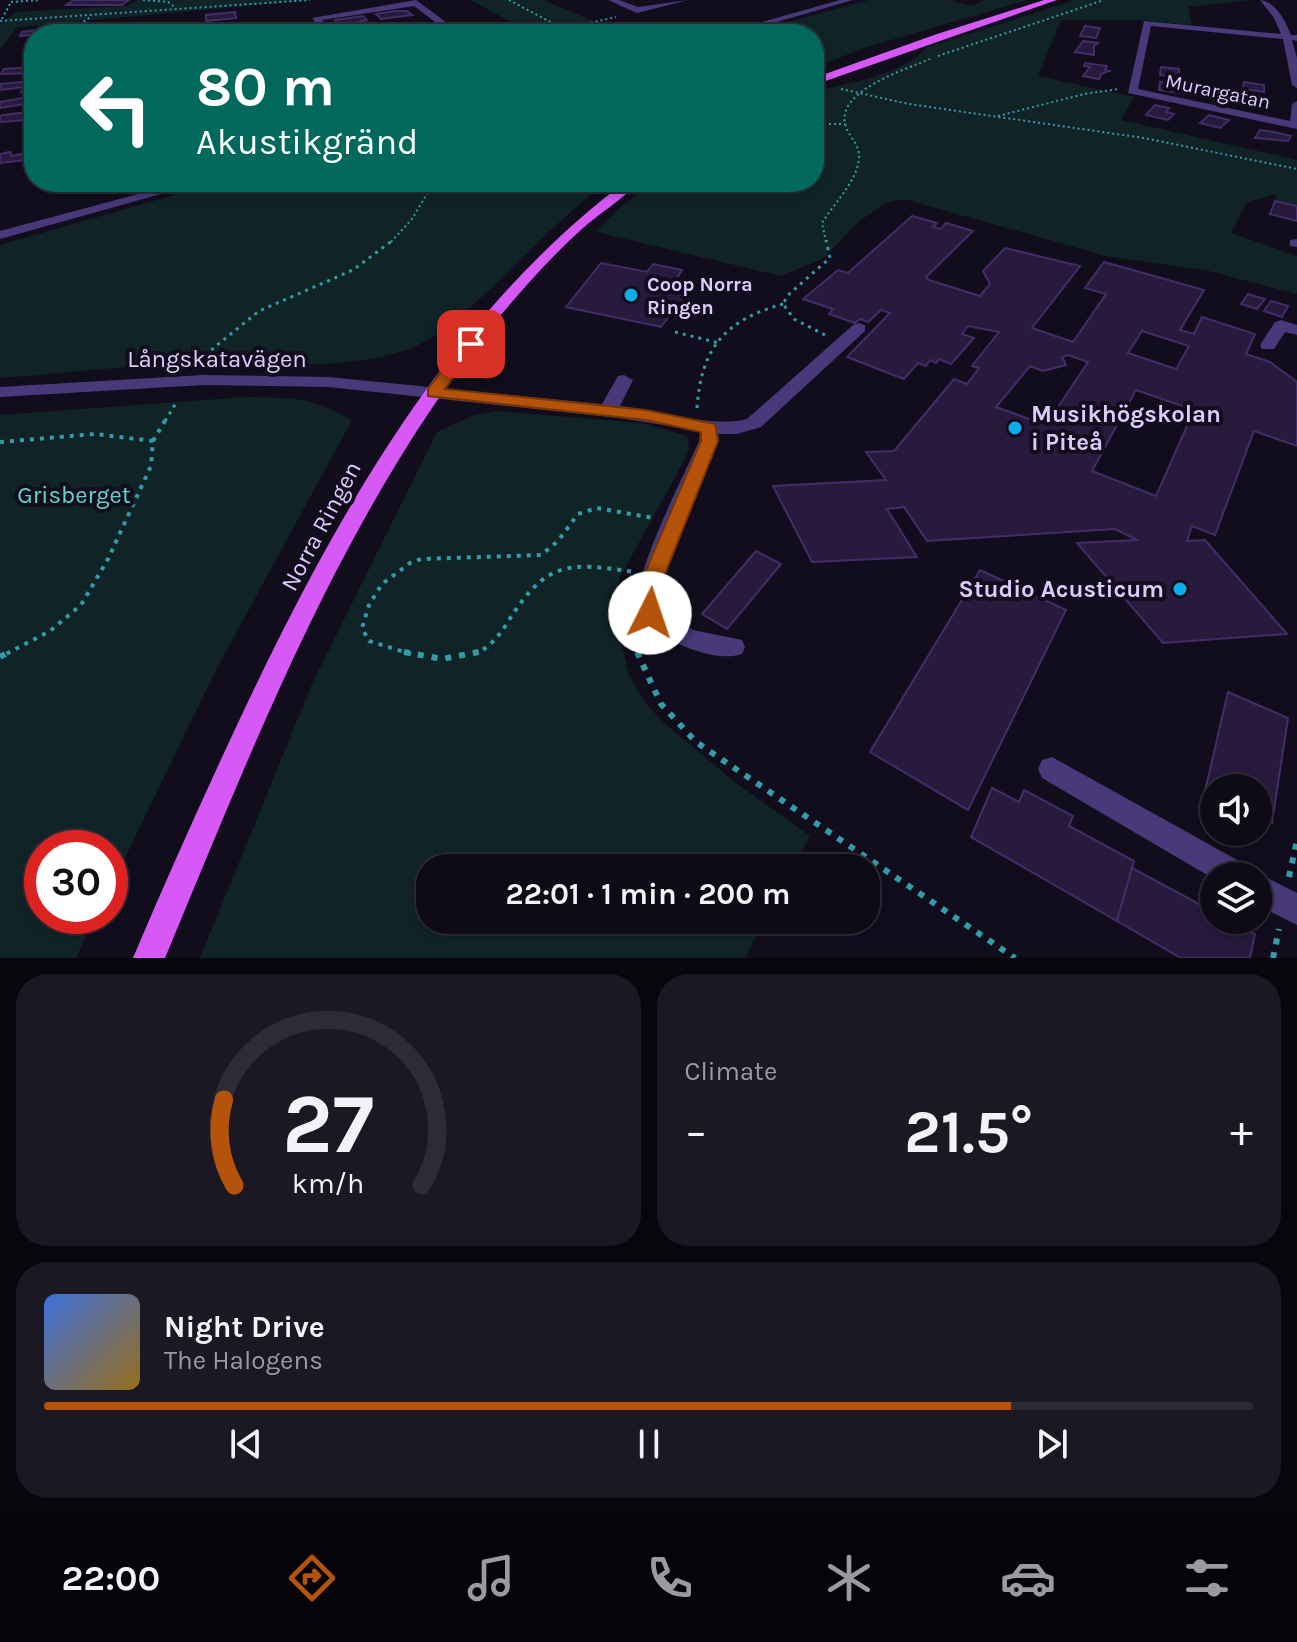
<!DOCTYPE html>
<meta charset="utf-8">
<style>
:root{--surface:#0e0a16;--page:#1c1823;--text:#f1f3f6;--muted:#9b9aa1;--line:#2e2b35;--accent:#b45309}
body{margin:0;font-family:Karla,sans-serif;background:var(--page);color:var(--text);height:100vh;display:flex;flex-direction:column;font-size:30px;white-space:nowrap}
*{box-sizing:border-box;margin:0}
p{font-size:26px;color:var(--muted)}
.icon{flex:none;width:44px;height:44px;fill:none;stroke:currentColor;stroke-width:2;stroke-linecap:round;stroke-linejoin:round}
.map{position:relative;height:958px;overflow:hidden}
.panel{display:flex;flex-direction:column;gap:16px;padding:16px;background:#08060c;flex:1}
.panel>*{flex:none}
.guide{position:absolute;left:24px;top:24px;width:800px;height:168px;border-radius:32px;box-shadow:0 4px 12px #0003,0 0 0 2px var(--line);background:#00695c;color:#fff;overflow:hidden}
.tools{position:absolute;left:1200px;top:774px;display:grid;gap:16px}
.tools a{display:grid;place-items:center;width:72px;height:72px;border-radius:50%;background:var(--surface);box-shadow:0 4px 12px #0003,0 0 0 2px var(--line);font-size:40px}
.speed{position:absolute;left:24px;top:830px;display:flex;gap:16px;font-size:40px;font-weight:700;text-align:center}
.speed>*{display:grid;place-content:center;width:104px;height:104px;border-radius:50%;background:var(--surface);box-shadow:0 4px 12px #0003,0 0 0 2px var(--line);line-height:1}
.speed .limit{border:12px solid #d22;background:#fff;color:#111}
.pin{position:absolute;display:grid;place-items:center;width:68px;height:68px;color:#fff;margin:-34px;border-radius:16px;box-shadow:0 4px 12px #0006}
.me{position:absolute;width:88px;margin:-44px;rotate:4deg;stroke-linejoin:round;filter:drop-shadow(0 0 6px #0008)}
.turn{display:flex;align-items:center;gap:28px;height:168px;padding:0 40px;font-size:36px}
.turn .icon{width:104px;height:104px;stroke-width:2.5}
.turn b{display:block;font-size:56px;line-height:68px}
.big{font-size:60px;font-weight:700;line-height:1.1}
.panel .widget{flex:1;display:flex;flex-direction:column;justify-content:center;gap:12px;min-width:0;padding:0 28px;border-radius:32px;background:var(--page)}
.panel .dial{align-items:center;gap:0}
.dial svg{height:208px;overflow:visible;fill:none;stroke:var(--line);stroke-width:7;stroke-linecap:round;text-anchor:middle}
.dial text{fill:var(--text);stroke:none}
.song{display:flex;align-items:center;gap:24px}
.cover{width:96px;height:96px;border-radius:12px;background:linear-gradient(135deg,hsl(220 70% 55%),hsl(40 70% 35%))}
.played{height:8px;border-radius:4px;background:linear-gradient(90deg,var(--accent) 80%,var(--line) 80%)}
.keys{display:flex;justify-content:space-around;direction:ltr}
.heat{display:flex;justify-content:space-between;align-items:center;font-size:44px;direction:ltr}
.panel .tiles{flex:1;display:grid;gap:16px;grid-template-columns:1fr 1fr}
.widget:last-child{grid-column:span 2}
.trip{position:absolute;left:416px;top:854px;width:464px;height:80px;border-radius:32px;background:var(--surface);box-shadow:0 4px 12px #0003,0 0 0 2px var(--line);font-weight:700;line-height:80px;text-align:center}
.menu{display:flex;height:128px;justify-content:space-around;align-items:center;background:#060409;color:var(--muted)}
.menu .icon{width:56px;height:56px}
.menu .on{color:var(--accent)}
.menu b{font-size:36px;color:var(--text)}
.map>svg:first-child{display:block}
.green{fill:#102427}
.building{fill:#271a3d;stroke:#432d68;stroke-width:2;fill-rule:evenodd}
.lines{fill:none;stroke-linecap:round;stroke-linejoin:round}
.path-far3{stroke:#339ca9;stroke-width:2;stroke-dasharray:2 3;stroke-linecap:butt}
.path-far2{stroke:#339ca9;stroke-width:3;stroke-dasharray:3 5;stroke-linecap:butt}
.path-far1{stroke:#339ca9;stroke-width:4;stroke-dasharray:4 6;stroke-linecap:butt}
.path{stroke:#339ca9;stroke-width:6;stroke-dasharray:6 8;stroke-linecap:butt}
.minor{fill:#483a7a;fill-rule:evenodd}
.major{fill:#d659f6;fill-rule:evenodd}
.route{fill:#b45309;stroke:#753606;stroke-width:2}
.poi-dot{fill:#0cace8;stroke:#120d1d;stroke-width:3}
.labels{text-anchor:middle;stroke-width:8;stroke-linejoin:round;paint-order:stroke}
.far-street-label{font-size:20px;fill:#daccfc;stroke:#120d1d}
.far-poi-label{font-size:20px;font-weight:bold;fill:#daccfc;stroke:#120d1d;text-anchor:start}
.street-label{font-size:24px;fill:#daccfc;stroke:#120d1d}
.poi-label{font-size:24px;font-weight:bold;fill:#daccfc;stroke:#120d1d;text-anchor:start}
.park-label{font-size:24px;fill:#5dd7ce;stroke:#120d1d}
</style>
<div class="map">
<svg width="1297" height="958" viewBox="0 0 1297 958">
<rect width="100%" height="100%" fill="#120d1d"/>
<g class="green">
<path d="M137 0H310L17 27 0 50V23L17 12 127 6Z"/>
<path d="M471 0H543L624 34H532Z"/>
<path d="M869 0H949L971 6 985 0H1027L864 48 814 68V34H745Z"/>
<path d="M1075 0H1253L1188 7 1192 25 1141 20H1061L1038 76 1134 97 1121 120 1297 160V206L1275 201 1277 194 1247 202 1231 233 1297 256V294L1205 270 1106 256 904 199 886 203 858 222 824 258 781 276 596 232 618 209 654 182H814V91C847 84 904 74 926 48Z"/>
<path d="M219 182H607C545 228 497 291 434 336 376 377 236 362 164 365 110 367 55 374 0 378V245Z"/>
<path d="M246 397C293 398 310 396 352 420L216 670 110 888V848H42V916H96L76 958H0V415Z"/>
<path d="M495 411 641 423 687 436 689 447 686 457 619 579V633L629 675 646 704 664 723 736 783 810 836 793 868H430V920H765L745 958H200L312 684 437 432 472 416Z"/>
</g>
<g class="building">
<path d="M74 0H129L122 5H66Z"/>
<path d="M395 11H407L412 15 381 19 376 14Z"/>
<path d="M235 12 236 18 206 21V15Z"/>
<path d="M363 16 367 20 340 27 335 20Z"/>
<path d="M246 23 248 27 228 31 217 32 216 27Z"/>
<path d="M1085 26 1100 28 1096 38 1080 36Z"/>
<path d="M57 27 54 32 20 36 22 32Z"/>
<path d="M1083 41 1098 43 1094 46V55L1075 52Z"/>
<path d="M1085 63 1107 66 1105 70 1109 71 1101 74 1099 79 1083 76 1090 67 1084 66Z"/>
<path d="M34 67V73L1 74 4 69Z"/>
<path d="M1161 67 1179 69V78L1160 75Z"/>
<path d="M32 81 34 90 21 92 24 87 0 90 1 84Z"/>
<path d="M1160 82 1181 85 1180 93 1159 90Z"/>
<path d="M1244 82 1264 85V92L1243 89Z"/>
<path d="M34 96 31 103 0 108V102Z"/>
<path d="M1155 105 1169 108 1166 112 1174 114 1168 120 1146 115Z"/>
<path d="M29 112 26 120 0 122V116L3 115Z"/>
<path d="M1209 115 1229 120 1220 128 1200 123Z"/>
<path d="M1260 130 1274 132 1291 136 1288 141 1255 138Z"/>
<path d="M10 152 12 156 31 152 34 159 0 163V154Z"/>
<path d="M1275 201 1297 206V221L1270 214Z"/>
<path d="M912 216 937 223 933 227 941 229 946 223 973 231 926 277 929 280 980 296 990 284 983 271 1005 248 1080 266 1032 328 1073 342 1106 294 1085 288 1104 262 1204 290 1180 330 1194 334 1202 317 1255 334 1246 354 1270 362 1297 382V446L1254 431 1215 535 1192 526 1187 541 1205 540 1287 634 1163 643 1077 543 1137 540 1115 529 927 541 904 507 887 509 917 557 812 562 773 486 886 480 866 452 894 451 954 379 967 384 979 368 972 366 999 332 968 326 962 334 974 338 951 364 939 359 936 363 930 360 926 366 918 363 904 379 847 357 890 313 881 310 868 322 860 319 855 323 829 314 833 309 803 299 838 270 848 273ZM1142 331 1189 346 1176 369 1128 353ZM1068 355 1088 362 1046 425 996 407 1030 366 1043 371 1066 365 1062 357ZM1136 390 1194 410 1156 496 1092 471Z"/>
<path d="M601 263 647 272 653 264 682 270 677 278 696 282 661 327 566 307Z"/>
<path d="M1248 294 1265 299 1257 309 1241 304Z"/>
<path d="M1271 301 1288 306 1282 317 1264 311Z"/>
<path d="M756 551 781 564 727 629 702 614Z"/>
<path d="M980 570 1066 610 968 810 870 752Z"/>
<path d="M1228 692 1288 718 1272 823 1258 816V788H1214V795L1205 791Z"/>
<path d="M992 788 1019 802 1024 790 1073 816 1069 826 1134 861 1117 921 971 837Z"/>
<path d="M1132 868 1214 912V920H1228L1255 934 1250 958H1181L1117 921Z"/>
</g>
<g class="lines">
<g class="path-far3">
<path d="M143 0 168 2 176 8"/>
<path d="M509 0 552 23 581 34"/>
<path d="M11 2 40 0"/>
<path d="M2 19 11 2"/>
<path d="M0 21 310 0"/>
<path d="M76 34 80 24 92 16"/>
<path d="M542 34 616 17"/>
<path d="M938 56 1104 0"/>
<path d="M841 89 909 104 1144 138 1297 169"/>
<path d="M998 116 1084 94 1118 89"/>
<path d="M814 124H845"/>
<path d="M433 185 458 182"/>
<path d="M391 242 412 219 434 182"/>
<path d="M826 242 822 223C834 203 857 182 859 158 860 143 847 136 845 123 838 90 907 69 930 59"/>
</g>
<g class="path-far2">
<path d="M675 332 719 343"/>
<path d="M825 335 794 319 783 304 788 295 830 258 826 240"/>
<path d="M205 355 259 311 353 270 393 240"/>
<path d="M697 408C701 348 725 320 783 304"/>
<path d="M165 421 176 403"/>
</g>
<g class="path-far1">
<path d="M153 441 166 419"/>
<path d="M0 442 95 434 153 441 151 466 108 559 81 605 50 631 6 654"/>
<path d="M631 626 637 654"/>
<path d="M411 654 369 641 362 628 369 605 382 584 410 563 421 559 541 555 558 541 578 514 597 508 653 518"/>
<path d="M474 654C491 647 499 636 509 620 547 561 567 562 634 572"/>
</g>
<g class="path">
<path d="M404 652 442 659 479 652"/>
<path d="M637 652 661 704 696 742 1015 958"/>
<path d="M0 657 9 652"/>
<path d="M1289 877 1297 840"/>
<path d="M1273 958 1279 929"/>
</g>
<g class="minor">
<path d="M416 0 462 34H451L414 6 322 20 335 34H325L312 18Z"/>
<path d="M608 0H619L638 7 688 0 637 13Z"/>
<path d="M840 0H853L735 34H720Z"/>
<path d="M1260 0C1276 2 1285 20 1291 35H1297V41L1292 40 1297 58V88L1292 85 1283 39 1151 26 1138 89 1290 121 1292 104 1297 101V129L1128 93 1144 21 1281 34 1274 18Z"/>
<path d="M170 31 195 34H165Z"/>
<path d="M183 182H204L0 239V231Z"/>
<path d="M1297 239V247L1290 246V240Z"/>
<path d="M1281 320 1297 325V335L1285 332 1274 349H1262L1260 345 1275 322Z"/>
<path d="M859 323 865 325V331L761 427 737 434H718L719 441C699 487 659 561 661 609L693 630 742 640 745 647 742 654C722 661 695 651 676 643 664 638 642 627 638 613 629 579 684 477 699 441L700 431 620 418 328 387 203 385 0 397V387L203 375 328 377 602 404 618 376 624 375 633 380 620 406C655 411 715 428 747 419L853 325Z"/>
<path d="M1052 757 1248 866 1253 875 1258 873 1297 893V925L1258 905V876H1214V879L1042 778 1038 769 1042 760Z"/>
</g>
<g class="major">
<path d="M1044 0H1057L814 85V78L937 34Z"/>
<path d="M625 182H639C623 199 601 212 583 228 554 254 525 286 500 316 346 505 258 735 165 958H133C166 880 201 802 237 725 332 523 444 319 625 182Z"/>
</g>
</g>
<path class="route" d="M471 339 478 344 445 389 646 410 715 424 718 441 659 589 661 613 658 619 650 622 643 619 638 589 701 441V432L646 420 428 396V389L465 340Z"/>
<g class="poi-dot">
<circle cx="631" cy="295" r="8"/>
<circle cx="1015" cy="428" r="8"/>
<circle cx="1180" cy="589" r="8"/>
</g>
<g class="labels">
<g class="far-street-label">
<text transform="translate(1218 91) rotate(12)" y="7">Murargatan</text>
</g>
<g class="far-poi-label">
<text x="647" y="291">Coop Norra<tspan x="647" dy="23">Ringen</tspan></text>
</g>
<g class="street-label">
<text x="217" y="367">Långskatavägen</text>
<text transform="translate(321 526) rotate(-62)" y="8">Norra Ringen</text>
</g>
<g class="poi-label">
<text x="1031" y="422">Musikhögskolan<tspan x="1031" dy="28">i Piteå</tspan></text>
<text x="1164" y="597" text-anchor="end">Studio Acusticum</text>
</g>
<g class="park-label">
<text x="74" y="503">Grisberget</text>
</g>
</g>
</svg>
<div class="tools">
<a><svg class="icon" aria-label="sound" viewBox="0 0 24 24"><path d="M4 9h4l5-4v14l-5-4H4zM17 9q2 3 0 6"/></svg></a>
<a><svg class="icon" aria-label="layers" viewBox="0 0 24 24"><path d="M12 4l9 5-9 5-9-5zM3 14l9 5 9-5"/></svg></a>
</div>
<div class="speed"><div class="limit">30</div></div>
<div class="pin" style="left:471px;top:344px;background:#d93025"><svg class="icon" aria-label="arrive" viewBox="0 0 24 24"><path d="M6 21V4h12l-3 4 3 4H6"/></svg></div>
<svg class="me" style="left:650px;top:613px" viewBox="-20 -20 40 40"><circle r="19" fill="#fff"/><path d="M0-13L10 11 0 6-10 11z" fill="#b45309"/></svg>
<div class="trip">22:01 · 1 min · 200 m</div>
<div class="guide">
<div class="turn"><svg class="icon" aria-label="left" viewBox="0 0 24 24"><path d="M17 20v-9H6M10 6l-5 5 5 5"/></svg><div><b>80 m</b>Akustikgränd</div></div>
</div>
</div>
<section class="panel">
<div class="tiles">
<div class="widget dial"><svg viewBox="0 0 100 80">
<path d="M14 69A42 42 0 1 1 86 69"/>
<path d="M14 69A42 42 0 0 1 10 36" stroke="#b45309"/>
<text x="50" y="56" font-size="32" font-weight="700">27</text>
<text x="50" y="72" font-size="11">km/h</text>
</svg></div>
<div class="widget"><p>Climate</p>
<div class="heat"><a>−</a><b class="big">21.5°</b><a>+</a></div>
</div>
<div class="widget">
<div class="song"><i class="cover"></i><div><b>Night Drive</b><p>The Halogens</p></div></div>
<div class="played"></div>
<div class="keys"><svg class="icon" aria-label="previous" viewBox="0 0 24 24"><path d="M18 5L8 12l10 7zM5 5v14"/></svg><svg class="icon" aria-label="pause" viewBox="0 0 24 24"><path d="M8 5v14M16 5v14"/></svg><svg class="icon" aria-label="next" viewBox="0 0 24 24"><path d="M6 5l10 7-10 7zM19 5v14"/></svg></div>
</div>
</div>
</section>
<nav class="menu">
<b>22:00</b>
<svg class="icon on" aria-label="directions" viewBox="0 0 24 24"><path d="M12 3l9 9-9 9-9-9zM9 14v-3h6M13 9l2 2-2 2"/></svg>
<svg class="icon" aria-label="music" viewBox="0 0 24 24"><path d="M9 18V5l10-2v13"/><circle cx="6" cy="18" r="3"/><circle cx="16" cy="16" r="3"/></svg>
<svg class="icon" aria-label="phone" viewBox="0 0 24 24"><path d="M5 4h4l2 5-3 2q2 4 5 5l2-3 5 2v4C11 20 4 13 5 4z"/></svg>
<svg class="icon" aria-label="climate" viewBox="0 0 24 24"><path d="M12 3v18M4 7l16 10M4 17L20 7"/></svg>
<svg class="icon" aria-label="car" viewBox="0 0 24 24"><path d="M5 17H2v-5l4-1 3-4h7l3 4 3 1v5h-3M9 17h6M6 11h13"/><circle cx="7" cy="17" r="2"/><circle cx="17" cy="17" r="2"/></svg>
<svg class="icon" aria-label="filters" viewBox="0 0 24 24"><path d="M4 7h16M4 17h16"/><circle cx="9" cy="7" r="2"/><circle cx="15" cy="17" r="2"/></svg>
</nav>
